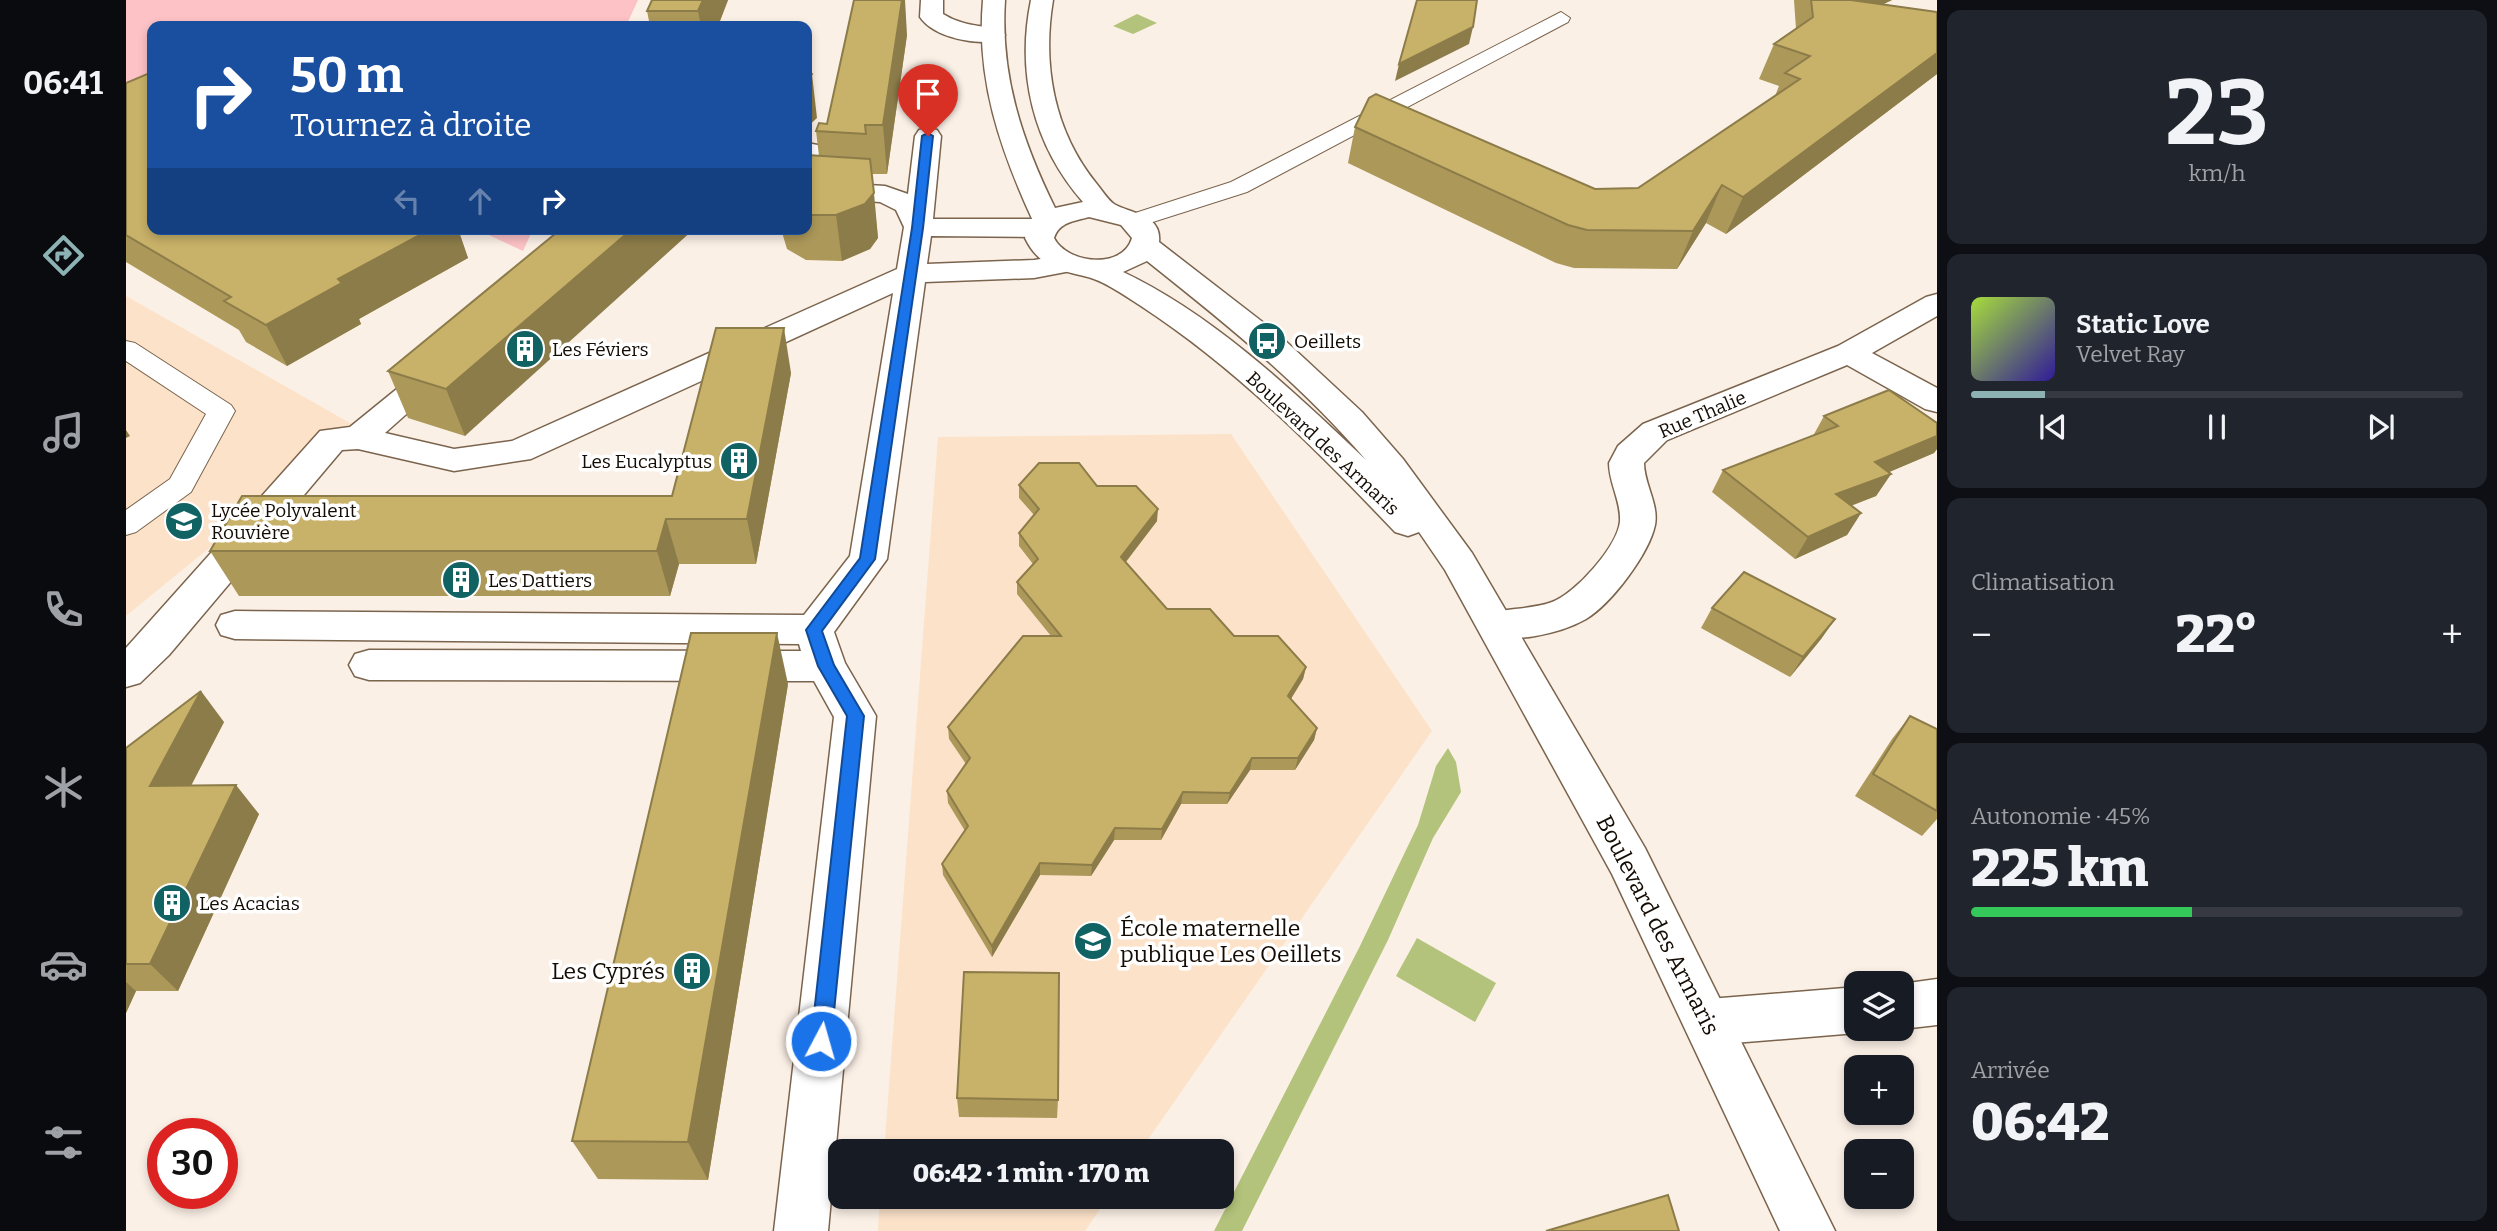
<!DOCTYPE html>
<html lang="fr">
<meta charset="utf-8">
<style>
:root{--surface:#171b24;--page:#20242c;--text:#f1f3f6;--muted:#9ea1a6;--line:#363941;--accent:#8cb2b4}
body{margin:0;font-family:Bitter,serif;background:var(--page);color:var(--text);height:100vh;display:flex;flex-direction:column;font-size:26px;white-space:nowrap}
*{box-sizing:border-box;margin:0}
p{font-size:23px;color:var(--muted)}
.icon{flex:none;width:38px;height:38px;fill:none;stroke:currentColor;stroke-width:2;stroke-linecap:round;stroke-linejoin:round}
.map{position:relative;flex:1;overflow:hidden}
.side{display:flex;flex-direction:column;gap:10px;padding:10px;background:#0d0f14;width:560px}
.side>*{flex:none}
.hud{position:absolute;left:21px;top:21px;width:665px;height:214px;border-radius:14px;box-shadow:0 4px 10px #0003;background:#1a4fa0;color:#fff;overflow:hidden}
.fabs{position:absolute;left:1718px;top:971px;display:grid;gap:14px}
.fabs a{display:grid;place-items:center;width:70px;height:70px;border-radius:14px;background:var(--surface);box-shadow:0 4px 10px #0003;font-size:35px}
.speed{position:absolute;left:21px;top:1118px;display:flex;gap:14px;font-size:35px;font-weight:700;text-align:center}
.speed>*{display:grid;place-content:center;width:91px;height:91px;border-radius:50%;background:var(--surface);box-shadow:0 4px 10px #0003;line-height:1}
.speed .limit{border:10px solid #d22;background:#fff;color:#111}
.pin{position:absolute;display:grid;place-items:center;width:60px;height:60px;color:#fff;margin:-72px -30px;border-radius:50% 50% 50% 0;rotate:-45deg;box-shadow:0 0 7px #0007}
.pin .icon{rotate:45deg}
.me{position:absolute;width:77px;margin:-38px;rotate:6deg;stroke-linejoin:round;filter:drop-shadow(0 0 5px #0008)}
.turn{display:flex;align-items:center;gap:24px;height:147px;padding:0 28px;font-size:32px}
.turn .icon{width:91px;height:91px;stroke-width:2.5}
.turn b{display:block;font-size:49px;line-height:60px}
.lanes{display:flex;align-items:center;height:66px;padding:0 28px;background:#0003;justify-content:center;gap:35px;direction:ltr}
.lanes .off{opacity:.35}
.big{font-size:52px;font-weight:800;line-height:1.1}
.side .widget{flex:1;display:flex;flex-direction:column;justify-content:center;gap:10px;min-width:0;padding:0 24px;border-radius:14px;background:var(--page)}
.side .dial{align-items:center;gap:0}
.dial b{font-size:91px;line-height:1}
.song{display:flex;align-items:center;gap:21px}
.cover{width:84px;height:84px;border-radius:10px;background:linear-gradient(135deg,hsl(80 70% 55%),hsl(250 70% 35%))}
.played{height:7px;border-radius:4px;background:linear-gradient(90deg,var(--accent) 15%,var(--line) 15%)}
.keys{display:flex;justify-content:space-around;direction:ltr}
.heat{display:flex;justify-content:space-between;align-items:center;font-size:38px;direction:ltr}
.charge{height:10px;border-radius:5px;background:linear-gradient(90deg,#34c759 45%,var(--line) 0)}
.trip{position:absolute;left:702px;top:1139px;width:406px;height:70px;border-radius:14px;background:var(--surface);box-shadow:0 4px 10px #0003;font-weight:800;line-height:70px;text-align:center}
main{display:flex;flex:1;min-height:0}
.dock{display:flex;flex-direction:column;width:126px;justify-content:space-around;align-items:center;background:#090b0e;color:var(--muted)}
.dock .icon{width:49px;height:49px}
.dock .active{color:var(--accent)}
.dock b{font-size:32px;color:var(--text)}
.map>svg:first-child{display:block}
.built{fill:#fce2c9}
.green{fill:#fcc2c5}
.water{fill:#b3c37b}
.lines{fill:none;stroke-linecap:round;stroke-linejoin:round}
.service-casing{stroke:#7b644d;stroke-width:2}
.minor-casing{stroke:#7b644d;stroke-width:3}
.secondary-casing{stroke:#7b644d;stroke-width:3}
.service{fill:#fff;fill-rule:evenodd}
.minor{fill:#fff;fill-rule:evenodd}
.secondary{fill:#fff;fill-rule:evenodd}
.wall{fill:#ac9859}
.shaded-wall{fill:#8c7c49}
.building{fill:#c8b168;stroke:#8c7c49;stroke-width:2}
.route{fill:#1a73e8;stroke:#114b97;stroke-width:2}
.labels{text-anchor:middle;stroke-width:7;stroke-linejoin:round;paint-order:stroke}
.poi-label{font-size:19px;fill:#140c04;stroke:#fff;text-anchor:start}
.street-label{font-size:19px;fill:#140c04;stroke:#fff}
.near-street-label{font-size:23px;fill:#140c04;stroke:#fff}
.near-poi-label{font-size:23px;fill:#140c04;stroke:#fff;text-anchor:start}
</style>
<main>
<nav class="dock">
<b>06:41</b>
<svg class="icon active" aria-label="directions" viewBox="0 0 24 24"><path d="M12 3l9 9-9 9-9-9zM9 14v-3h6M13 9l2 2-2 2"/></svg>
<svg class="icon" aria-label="music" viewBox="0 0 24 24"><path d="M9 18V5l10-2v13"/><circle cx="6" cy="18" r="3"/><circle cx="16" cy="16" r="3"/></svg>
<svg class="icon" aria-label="phone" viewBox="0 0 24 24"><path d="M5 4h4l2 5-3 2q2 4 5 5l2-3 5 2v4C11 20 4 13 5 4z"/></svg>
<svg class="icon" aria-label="climate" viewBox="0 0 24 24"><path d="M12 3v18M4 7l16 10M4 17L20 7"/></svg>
<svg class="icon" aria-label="car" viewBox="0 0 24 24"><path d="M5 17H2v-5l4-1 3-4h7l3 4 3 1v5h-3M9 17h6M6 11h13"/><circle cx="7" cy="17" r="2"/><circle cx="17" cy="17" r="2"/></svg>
<svg class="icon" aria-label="filters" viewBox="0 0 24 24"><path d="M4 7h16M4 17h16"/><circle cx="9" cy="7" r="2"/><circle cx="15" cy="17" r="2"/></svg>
</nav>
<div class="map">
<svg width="1811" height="1231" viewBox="0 0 1811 1231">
<rect width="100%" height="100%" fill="#fbf0e6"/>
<g class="built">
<path d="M0 296 231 427 0 616Z"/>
<path d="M1105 434 1306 731 1014 1151 758 1152 812 437Z"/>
<path d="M754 1197H982L959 1231H752Z"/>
</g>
<g class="green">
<path d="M0 0H512L500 26H26V117L0 129Z"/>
<path d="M350 229H407L397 251Z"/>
</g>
<g class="water">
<path d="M1011 14 1031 23 1007 34 987 26Z"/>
<path d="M1322 748 1330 762 1335 792 1307 838 1262 940 1116 1231H1088L1233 948 1292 825 1310 766Z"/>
<path d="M1291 938 1370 983 1349 1022 1270 976Z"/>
</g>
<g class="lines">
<defs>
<g id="service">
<path d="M1435 12 1444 18 1442 22 1121 192 1008 228 1000 226 996 221 1000 216 1105 182Z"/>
<path d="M0 341 9 343 105 405 109 411 65 492 10 532 0 535V510L44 479 80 414 0 361Z"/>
</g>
<g id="minor">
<path d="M795 0H817V14C836 26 854 25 875 30L879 35 875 40C852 46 808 38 794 17Z"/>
<path d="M802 128 811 130 815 136 807 219H915L925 222 929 228 925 234 915 237 805 236 801 264 908 260 940 255 950 258 955 264 950 270 908 278 799 282 761 559 708 632 719 663 750 716 702 1231H648L708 717 688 681 243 680 229 676 223 665 229 654 243 650 675 651 673 644 109 639 95 635 90 625 95 615 109 611 678 615 724 556 767 293 405 459 328 471 232 449 216 450 43 655 14 683 0 687V648L194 431 224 427 304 362 315 359 326 362 331 369 259 433 328 449 386 441 771 269 778 227 770 210 754 202 681 197V143L697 146 701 152 693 182 759 186 782 194 789 136 793 130Z"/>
<path d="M1811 294V316L1746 353 1811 388V412L1799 409 1721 365 1541 440 1518 463C1518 484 1533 504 1529 525 1523 554 1485 604 1460 619 1434 634 1385 644 1356 635L1351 625 1356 615C1379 608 1404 610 1426 602 1449 594 1492 546 1494 521 1495 501 1483 483 1483 463L1492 446 1517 424 1712 346 1800 297Z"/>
<path d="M1811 979V1025L1776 1029 1775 984Z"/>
<path d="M1731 987V1029H1741L1731 1033 1583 1045 1566 1038 1558 1022 1566 1006 1583 999Z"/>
</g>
<path id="secondary" d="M857 0H879C874 75 896 141 929 208L957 202C907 145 890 73 905 0H927C916 65 928 131 970 183 975 189 982 200 988 204 1005 214 1036 214 1033 242L1152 334 1236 412 1277 459 1346 553 1519 848 1709 1231H1654L1486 874 1319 570 1293 532 1282 536 1269 532C1191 450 1110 368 1015 306 998 295 977 280 958 276 931 270 912 265 899 238L907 221C874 149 850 80 857 0ZM963 217 995 225 1006 238C997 270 941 264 928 238 933 222 949 221 963 217ZM1021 261C1099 323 1175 384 1240 460 1167 391 1088 315 997 272Z"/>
</defs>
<use href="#service" class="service-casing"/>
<use href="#minor" class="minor-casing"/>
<use href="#secondary" class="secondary-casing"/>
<use href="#service" class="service"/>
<use href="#minor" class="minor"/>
<use href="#secondary" class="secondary"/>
</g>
<g class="wall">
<path d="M526 0H602L592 26H524L521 11Z"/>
<path d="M1668 0H1766L1757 4 1811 12V74L1600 234 1580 223 1551 269 1448 268 1430 263 1222 163 1229 127 1469 189 1512 188 1649 96 1653 86 1633 79 1648 44 1670 29Z"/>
<path d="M781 35 761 174H745L752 238 744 249 716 261 680 260 661 249 655 229H681V155L693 156 690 131 701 124Z"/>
<path d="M0 83 26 229H332L342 258 233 319 235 324 161 366 120 342 113 330 0 262Z"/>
<path d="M435 229 339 436 282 418 262 371Z"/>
<path d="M665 373 630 564H553L544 596H113L84 551 546 496Z"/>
<path d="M1698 416 1811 423V449L1808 453 1763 472 1765 474 1750 496 1725 506 1735 513 1721 535 1669 559 1586 492 1597 470 1687 436Z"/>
<path d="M893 485 971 486 1031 521 1000 562 1041 609 1108 636 1180 667 1177 679 1165 699 1191 728 1188 740 1169 770H1124L1101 804H1055L1035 840H988L965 876 914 875 866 957 817 875 816 864 839 831 822 803 821 791 840 764 823 739 822 727 925 636 891 594V582L907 564 893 546V533L908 515 893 498Z"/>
<path d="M1586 608 1709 619 1695 639 1664 677 1575 628Z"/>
<path d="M662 684 582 1180 472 1179 446 1141Z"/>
<path d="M1784 716 1811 729V819L1796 836 1729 796 1766 739Z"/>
<path d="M98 722 65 785 133 814 52 991H10L0 1013V748Z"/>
<path d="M831 1098 932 1100 931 1118 833 1117Z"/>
</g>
<g class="shaded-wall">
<path d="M577 0H602L592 26H575L572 11Z"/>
<path d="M776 0H779L781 35 761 174 757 125Z"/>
<path d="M1713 0H1766L1699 33Z"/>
<path d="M1347 27 1343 44 1269 81 1273 64Z"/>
<path d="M1811 53V74L1600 234 1617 197Z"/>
<path d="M686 74 691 118 681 127V79Z"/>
<path d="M1596 185 1580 223 1551 269 1567 231Z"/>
<path d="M748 193 752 238 744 249 716 261 710 215Z"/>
<path d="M305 229H332L342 258 233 319 235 324 161 366 140 325 212 279Z"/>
<path d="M506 229H568L339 436 320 389Z"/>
<path d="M658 328 665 373 630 564 621 519Z"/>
<path d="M0 430 4 436 0 438Z"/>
<path d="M1811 436V449L1808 453 1735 484 1749 462Z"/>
<path d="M1765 474 1750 496 1697 516 1710 494Z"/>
<path d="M1032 509 1031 521 994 569 995 557Z"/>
<path d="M1735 513 1721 535 1669 559 1682 537Z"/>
<path d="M540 519 553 564 544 596 531 551Z"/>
<path d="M1709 619 1695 639 1664 677 1677 657Z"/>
<path d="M651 633 662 684 582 1180 562 1142Z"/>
<path d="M1180 667 1177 679 1159 708 1162 696Z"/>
<path d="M75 691 98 722 50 815 24 786Z"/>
<path d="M1191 728 1188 740 1169 770 1172 758Z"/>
<path d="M1126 758 1124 770 1101 804 1104 793Z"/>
<path d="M110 785 133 814 52 991 24 964Z"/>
<path d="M1057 792 1055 804 1035 840 1036 829Z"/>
<path d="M989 828 988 840 965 876 966 865Z"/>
<path d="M914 863V875L866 957V946Z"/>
<path d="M0 982 10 991 0 1013Z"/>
</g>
<g class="building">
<path d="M526 0H577L572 11H521Z"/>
<path d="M728 0H776L757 125H739L740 134 690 131 693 123 701 124Z"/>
<path d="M1291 0H1351L1347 27 1273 64Z"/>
<path d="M1685 0H1725L1811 12V53L1617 197 1596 185 1567 231 1461 230 1442 225 1229 127 1243 98 1250 94 1469 189 1512 188 1674 79 1659 73 1684 56 1648 44 1687 17Z"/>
<path d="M681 69 686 74 681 79Z"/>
<path d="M26 72V229H305L212 279 216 283 140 325 98 301 105 297 0 235V83Z"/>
<path d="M681 155 744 159 748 193 739 204 710 215H681Z"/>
<path d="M435 229H506L320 389 262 371Z"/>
<path d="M590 328H658L621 519H540L531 551H84L116 496H546Z"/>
<path d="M1763 390 1811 423V436L1749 462 1765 474 1710 494 1735 513 1682 537 1597 470 1712 426 1698 416Z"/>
<path d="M913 463H953L971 486H1010L1032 509 995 557 1041 609H1084L1108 636H1152L1180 667 1162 696 1191 728 1172 758H1126L1104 793 1057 792 1036 829 989 828 966 865 914 863 866 946 816 864 842 826 821 791 844 758 822 727 897 636H935L891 582 912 559 893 533 913 509 893 485Z"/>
<path d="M1618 572 1709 619 1677 657 1586 608Z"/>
<path d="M565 633H651L562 1142 446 1141Z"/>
<path d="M75 691 24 786 110 785 24 964H0V748Z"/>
<path d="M1784 716 1811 729V811L1747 774Z"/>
<path d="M838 972 933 973 932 1100 831 1098Z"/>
<path d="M1542 1195 1553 1231H1420Z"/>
</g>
<path class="route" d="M802 133 807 136 797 228 749 559 696 631 708 665 738 716 705 1041 702 1048 695 1051 688 1048 685 1041 721 716 692 666 680 630 734 558 786 228 796 136Z"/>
<defs>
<symbol id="bus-disc" viewBox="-11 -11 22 22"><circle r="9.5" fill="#116263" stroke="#fff"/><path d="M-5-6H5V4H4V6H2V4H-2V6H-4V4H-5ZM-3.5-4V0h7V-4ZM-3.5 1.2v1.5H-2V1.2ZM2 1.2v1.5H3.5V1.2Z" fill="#fff"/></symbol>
<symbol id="building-disc" viewBox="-11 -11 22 22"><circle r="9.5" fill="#116263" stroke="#fff"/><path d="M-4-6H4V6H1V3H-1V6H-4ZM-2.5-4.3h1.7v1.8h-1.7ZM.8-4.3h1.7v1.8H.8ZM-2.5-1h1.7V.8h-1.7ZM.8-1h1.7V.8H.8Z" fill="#fff"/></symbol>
<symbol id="school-disc" viewBox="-11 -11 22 22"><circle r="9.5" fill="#116263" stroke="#fff"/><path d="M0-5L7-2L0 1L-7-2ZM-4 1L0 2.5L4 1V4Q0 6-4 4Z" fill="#fff"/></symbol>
</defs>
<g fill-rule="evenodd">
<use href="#bus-disc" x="1119" y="319" width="44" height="44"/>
<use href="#building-disc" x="377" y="327" width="44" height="44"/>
<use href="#building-disc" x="591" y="439" width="44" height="44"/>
<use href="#school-disc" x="36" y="499" width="44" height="44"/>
<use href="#building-disc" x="313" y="558" width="44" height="44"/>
<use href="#building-disc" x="24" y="881" width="44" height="44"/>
<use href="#school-disc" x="945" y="919" width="44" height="44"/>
<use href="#building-disc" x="544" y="949" width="44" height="44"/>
</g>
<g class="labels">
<g class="poi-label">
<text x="1168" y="348">Oeillets</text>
<text x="426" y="356">Les Féviers</text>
<text x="586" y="468" text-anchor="end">Les Eucalyptus</text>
<text x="85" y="517">Lycée Polyvalent<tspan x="85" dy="22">Rouvière</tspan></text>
<text x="362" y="587">Les Dattiers</text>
<text x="73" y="910">Les Acacias</text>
</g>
<g class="street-label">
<text transform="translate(1576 414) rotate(-23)" y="7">Rue Thalie</text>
<text transform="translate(1197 443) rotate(43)" y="7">Boulevard des Armaris</text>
</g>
<g class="near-street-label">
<text transform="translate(1532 925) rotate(63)" y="8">Boulevard des Armaris</text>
</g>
<g class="near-poi-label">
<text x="994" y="936">École maternelle<tspan x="994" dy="26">publique Les Oeillets</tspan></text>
<text x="539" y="979" text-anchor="end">Les Cyprés</text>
</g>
</g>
</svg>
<div class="fabs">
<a><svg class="icon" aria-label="layers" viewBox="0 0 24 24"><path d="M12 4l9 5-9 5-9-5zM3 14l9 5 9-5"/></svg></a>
<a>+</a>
<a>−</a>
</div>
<div class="speed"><div class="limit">30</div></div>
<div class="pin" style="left:802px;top:136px;background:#d93025"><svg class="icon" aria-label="arrive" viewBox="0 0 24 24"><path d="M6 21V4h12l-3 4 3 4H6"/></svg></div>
<svg class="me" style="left:695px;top:1041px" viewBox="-20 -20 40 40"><circle r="17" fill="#1a73e8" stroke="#fff" stroke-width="3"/><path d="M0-11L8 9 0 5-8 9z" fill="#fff"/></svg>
<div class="trip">06:42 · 1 min · 170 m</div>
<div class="hud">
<div class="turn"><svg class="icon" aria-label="right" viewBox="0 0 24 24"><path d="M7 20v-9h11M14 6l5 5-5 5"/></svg><div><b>50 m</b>Tournez à droite</div></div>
<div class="lanes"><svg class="icon off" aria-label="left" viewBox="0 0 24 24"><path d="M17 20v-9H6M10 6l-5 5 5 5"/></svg><svg class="icon off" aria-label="ahead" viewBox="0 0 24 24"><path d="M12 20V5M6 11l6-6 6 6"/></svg><svg class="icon" aria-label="right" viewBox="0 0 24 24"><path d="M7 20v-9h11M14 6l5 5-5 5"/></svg></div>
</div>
</div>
<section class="side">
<div class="widget dial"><b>23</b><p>km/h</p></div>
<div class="widget">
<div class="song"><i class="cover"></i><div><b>Static Love</b><p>Velvet Ray</p></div></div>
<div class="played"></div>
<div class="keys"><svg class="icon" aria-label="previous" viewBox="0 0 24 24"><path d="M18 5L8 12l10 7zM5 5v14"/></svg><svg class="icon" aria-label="pause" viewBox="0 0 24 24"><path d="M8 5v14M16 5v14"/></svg><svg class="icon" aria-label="next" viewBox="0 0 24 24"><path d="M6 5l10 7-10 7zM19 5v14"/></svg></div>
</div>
<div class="widget"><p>Climatisation</p>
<div class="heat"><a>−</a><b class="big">22°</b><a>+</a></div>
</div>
<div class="widget"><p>Autonomie · 45%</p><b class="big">225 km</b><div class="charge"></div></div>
<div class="widget"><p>Arrivée</p><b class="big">06:42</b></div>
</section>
</main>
